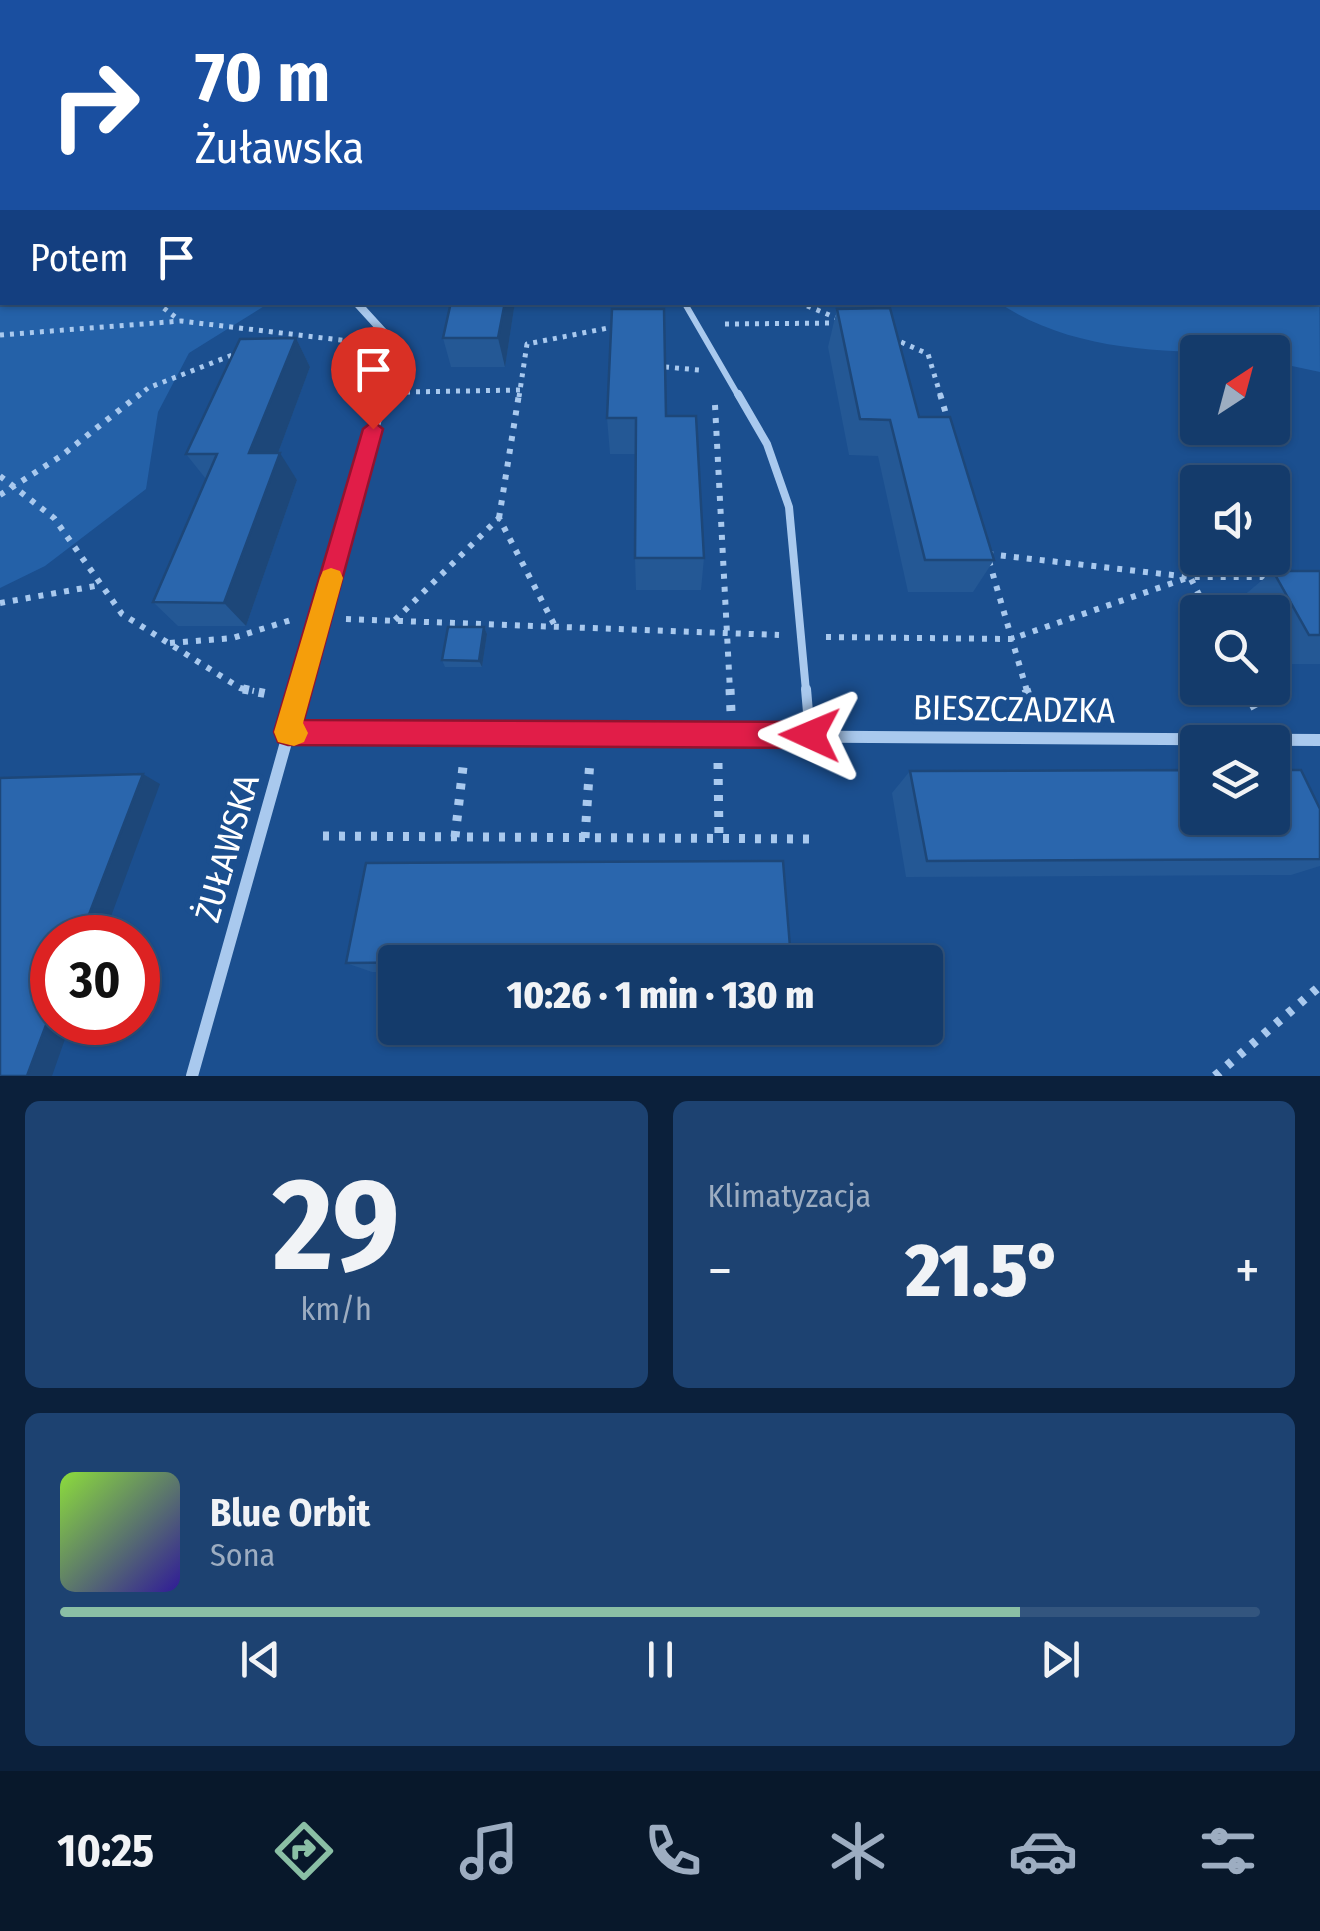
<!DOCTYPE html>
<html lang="pl">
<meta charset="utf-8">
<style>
:root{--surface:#143b6b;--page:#1d4271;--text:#f1f3f6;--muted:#9dadc1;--line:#33557e;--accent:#8abfa5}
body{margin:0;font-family:"Fira Sans Condensed",sans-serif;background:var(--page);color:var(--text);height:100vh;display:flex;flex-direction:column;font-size:38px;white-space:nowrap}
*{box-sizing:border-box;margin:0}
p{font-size:32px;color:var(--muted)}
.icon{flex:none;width:55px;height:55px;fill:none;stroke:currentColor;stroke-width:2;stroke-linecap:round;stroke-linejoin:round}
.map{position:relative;height:1076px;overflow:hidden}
.details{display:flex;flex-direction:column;gap:25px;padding:25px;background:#0b203b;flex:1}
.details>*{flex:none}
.hud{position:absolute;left:0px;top:0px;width:1320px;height:305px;box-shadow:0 2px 8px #0004,0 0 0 2px var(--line);background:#1a4fa0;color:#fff;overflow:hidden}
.needle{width:65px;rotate:36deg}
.buttons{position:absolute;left:1180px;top:335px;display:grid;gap:20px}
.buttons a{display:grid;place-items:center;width:110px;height:110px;border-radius:10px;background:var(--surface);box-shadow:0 2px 8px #0004,0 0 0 2px var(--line);font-size:50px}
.speed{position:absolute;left:30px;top:915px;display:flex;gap:20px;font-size:50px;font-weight:700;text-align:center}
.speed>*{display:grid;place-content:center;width:130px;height:130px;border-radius:50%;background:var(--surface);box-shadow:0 2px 8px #0004,0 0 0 2px var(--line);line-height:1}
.speed .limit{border:15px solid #d22;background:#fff;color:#111}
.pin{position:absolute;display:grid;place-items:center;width:85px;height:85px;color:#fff;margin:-102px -42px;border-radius:50% 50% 50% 0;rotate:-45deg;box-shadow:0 0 10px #0007}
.pin .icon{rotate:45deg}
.me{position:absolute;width:110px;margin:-55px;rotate:271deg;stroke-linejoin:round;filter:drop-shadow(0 0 8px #0008)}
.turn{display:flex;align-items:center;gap:35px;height:210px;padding:0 30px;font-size:45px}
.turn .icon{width:130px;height:130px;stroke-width:2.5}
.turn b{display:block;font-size:70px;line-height:85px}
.then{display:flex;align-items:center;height:95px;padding:0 30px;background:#0003;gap:20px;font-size:38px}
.big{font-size:75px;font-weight:800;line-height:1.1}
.details .widget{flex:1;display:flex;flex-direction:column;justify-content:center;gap:15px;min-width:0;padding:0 35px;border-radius:15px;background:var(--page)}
.details .dial{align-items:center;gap:0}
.dial b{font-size:130px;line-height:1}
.song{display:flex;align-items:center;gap:30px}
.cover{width:120px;height:120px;border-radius:15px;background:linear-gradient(135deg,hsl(90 70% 55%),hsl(250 70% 35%))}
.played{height:10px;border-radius:5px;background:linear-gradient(90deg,var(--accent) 80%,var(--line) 80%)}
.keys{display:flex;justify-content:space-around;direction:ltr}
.heat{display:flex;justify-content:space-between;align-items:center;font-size:55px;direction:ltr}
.details .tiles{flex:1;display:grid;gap:25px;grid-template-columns:1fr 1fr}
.widget:last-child{grid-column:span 2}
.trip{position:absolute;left:378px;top:945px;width:565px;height:100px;border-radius:10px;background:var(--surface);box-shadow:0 2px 8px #0004,0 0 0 2px var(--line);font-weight:800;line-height:100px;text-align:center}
.dock{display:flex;height:160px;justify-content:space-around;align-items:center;background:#08182b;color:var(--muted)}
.dock .icon{width:70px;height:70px}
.dock .on{color:var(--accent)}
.dock b{font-size:45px;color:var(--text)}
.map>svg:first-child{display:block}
.green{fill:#2461a8}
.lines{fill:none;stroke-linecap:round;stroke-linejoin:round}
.path-far3{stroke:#a9c9ee;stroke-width:4;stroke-dasharray:2.5 4;stroke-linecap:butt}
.path-far2{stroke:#a9c9ee;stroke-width:5;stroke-dasharray:4 6;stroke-linecap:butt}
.path-far1{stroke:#a9c9ee;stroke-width:6;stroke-dasharray:5 8;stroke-linecap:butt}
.path{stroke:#a9c9ee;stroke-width:9;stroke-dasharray:6 10;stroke-linecap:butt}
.service-far2{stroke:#a9c9ee;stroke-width:6}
.service-far1{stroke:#a9c9ee;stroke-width:8}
.service{stroke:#a9c9ee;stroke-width:10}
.minor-far3{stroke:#a9c9ee;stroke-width:6}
.minor-far2{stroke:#a9c9ee;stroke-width:8}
.minor-far1{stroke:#a9c9ee;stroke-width:10}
.minor{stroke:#a9c9ee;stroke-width:12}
.wall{fill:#245895}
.shaded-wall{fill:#1d4779}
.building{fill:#2a66ad;stroke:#1d4779;stroke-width:2.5}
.route{fill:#e11d48;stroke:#92132f;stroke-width:2.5}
.slow{fill:#f59e0b}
.labels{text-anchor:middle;stroke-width:10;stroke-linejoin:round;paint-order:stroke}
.street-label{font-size:35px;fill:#fff;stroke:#1b4f8f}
</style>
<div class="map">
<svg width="1320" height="1076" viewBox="0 0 1320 1076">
<rect width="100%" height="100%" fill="#1b4f8f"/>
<g class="green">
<path d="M0 0H576L2 2 0 94Z"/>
<path d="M0 125 2 302 269 303 189 353 158 412 146 489 45 566 0 588Z"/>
<path d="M1318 160 1320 372 1273 362 1272 352C1178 352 1080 356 999 303L1318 302Z"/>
</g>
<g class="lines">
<g class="path-far3">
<path d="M33 2 47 0"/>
<path d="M393 2 402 0"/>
<path d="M543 2 547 0"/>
<path d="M568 2 579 0"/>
</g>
<g class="path-far2">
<path d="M156 302 179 320"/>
<path d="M798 302 839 319"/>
<path d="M725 324 838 323"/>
<path d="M0 335 181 321 357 342"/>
<path d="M892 338 928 354 941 397"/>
<path d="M665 367 699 370"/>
<path d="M406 392 520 390"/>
<path d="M137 397 148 388 240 352"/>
<path d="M519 397 527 344 618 326"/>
</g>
<g class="path-far1">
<path d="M940 394 949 424"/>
<path d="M715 405 730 691"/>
<path d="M0 476 54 518 122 614 240 688 254 691"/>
<path d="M0 495 61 456 140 394"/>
<path d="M499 518 519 394"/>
<path d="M988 554 1190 577H1274"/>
<path d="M989 561 1027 691"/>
<path d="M0 603 101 585"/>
<path d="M346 619 779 635"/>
<path d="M395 620 499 518 555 626"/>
<path d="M826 637 1011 639 1190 577 1208 612"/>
<path d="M170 643 233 638 294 619"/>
</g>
<g class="path">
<path d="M243 689 272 695"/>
<path d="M730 689 731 712"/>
<path d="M1026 689 1033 712"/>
<path d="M1245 689 1259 715"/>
<path d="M718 763 719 837"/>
<path d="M323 836 810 839"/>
<path d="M455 837 464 758"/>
<path d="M585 838 590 759"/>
<path d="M1215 1076 1320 986"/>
</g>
<path class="service-far2" d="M684 302 739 397"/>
<path class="service-far1" d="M738 394 767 444 789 507 806 691"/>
<path class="service" d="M806 689 810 735"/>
<path class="minor-far3" d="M880 0 885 2"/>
<path class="minor-far2" d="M356 302 397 347 383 397"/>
<path class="minor-far1" d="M300 691 384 394"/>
<g class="minor">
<path d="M288 733 1320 740"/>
<path d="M192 1076 301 689"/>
</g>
</g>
<g class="wall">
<path d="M944 0H1320V51L1318 52V2H949Z"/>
<path d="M451 302H515L505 367H451L443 338Z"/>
<path d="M837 309 919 417 994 560 973 592H908L878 456 849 455 828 347Z"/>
<path d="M296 338 310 367 278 453 297 480 246 626H178L153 602 206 479 186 454Z"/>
<path d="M666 416 704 558 701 590H636L635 558 636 454H610L607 418Z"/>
<path d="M1273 571H1320V664H1272V612H1240L1235 603Z"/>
<path d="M484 627 487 634 482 667H445L442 660Z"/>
<path d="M910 771 1320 809V866L1291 875 906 877 892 793Z"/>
<path d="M783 861 791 959 786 962H395V972H372L346 963 366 863Z"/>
</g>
<g class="shaded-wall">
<path d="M1320 37V51L1318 52V38Z"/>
<path d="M505 302H515L505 367 498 338Z"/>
<path d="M296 338 310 367 268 480 249 453Z"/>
<path d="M280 453 297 480 246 626 224 603Z"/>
<path d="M484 627 487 634 482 667 479 661Z"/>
<path d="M143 774 160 784 103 938H80Z"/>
<path d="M52 1009V1022H71L52 1076H27Z"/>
</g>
<g class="building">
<path d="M727 0H737L740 2H724Z"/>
<path d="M980 0H1320V37L1318 38V2H985Z"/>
<path d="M451 302H505L498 338H443Z"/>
<path d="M890 308 919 417H950L994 560H925L890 420 860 419 837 309Z"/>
<path d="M612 309H664L666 416H696L704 558H635L636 418H607Z"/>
<path d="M296 338 249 453H280L224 603 153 602 217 454H186L240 339Z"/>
<path d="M1273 571H1320V635H1309Z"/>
<path d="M448 627H484L479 661 442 660Z"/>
<path d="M1198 770V818H1272V770H1301L1320 809V859L927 861 910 771Z"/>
<path d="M143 774 80 938H52V1009L27 1076H0V778Z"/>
<path d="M783 861 791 959 346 963 366 863Z"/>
</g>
<path class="route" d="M373 421 383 429 304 720 810 722 820 726 823 735 820 744 810 748 288 745 278 742 274 732 363 429Z"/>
<path class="slow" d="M331 568 340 571 343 578 303 723 308 733 304 742 294 746 278 742 274 732 320 578 323 571Z"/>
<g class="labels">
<g class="street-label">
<text transform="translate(1014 709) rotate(1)" y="12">BIESZCZADZKA</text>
<text transform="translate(227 848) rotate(-74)" y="12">ŻUŁAWSKA</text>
</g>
</g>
</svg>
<div class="buttons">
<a><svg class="needle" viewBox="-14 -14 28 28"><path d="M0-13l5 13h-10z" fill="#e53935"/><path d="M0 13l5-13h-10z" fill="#9dadc1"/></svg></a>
<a><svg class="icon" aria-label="sound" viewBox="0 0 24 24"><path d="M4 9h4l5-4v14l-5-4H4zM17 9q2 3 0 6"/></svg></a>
<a><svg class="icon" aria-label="search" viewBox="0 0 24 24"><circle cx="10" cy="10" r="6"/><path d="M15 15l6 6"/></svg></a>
<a><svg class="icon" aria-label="layers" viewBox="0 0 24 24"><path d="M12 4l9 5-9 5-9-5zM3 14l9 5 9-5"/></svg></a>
</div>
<div class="speed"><div class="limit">30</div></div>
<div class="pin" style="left:373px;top:429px;background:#d93025"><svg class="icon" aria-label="arrive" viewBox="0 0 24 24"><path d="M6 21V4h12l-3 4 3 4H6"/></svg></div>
<svg class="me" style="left:810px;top:735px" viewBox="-20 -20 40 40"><path d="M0-17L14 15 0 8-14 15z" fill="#e11d48" stroke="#fff" stroke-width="4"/></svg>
<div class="trip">10:26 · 1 min · 130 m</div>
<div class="hud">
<div class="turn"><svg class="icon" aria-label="right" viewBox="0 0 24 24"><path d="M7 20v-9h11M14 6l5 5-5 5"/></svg><div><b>70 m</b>Żuławska</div></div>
<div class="then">Potem<svg class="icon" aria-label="arrive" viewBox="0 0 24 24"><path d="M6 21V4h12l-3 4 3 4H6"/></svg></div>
</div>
</div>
<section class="details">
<div class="tiles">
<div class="widget dial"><b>29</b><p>km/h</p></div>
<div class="widget"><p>Klimatyzacja</p>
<div class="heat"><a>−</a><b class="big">21.5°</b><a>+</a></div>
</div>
<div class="widget">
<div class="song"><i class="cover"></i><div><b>Blue Orbit</b><p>Sona</p></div></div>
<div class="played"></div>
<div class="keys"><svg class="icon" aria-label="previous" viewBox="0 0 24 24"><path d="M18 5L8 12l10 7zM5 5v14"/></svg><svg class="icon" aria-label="pause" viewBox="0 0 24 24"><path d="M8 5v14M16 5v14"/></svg><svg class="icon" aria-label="next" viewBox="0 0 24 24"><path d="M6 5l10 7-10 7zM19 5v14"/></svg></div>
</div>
</div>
</section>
<nav class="dock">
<b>10:25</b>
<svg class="icon on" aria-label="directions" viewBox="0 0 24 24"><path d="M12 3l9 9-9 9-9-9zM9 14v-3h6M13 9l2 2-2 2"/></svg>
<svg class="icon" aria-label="music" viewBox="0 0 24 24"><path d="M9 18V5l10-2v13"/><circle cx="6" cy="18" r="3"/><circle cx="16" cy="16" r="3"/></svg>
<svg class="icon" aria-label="phone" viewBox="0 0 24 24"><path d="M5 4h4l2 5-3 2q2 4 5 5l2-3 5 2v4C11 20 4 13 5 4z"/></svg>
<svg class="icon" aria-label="climate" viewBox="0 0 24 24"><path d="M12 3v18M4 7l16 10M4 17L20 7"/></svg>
<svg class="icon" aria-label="car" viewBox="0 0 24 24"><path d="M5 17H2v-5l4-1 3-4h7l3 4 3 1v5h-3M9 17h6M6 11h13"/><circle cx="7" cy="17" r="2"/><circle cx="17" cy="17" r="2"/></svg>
<svg class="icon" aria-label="filters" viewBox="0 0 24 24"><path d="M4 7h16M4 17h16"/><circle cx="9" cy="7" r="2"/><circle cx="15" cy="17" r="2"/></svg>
</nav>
